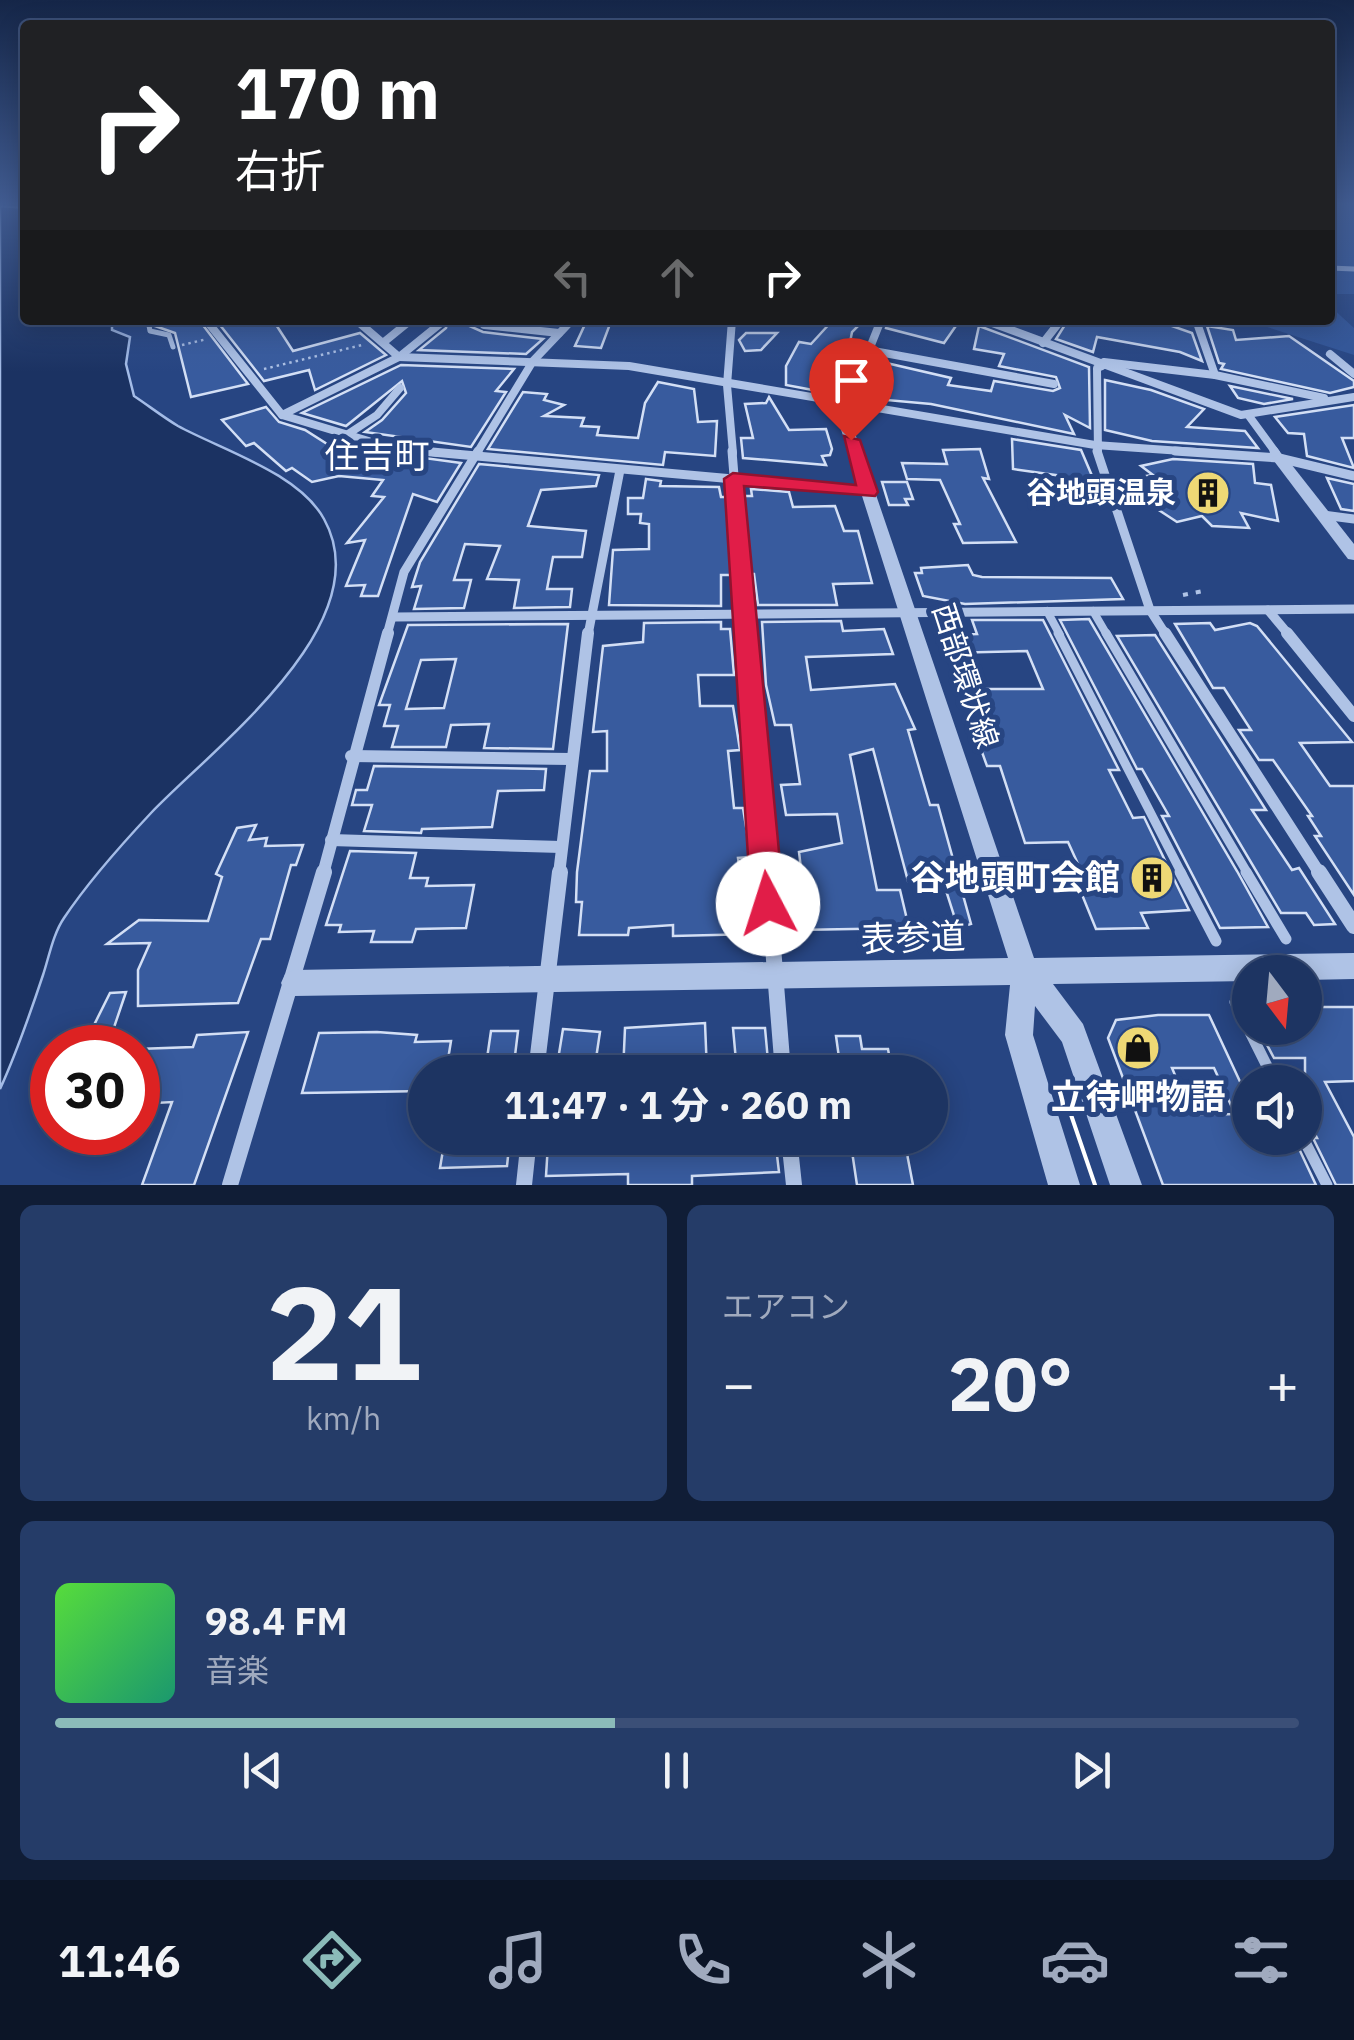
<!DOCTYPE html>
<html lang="ja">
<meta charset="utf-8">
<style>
:root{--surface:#1d3462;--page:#253c68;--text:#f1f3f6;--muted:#a0aabe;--line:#3b4f77;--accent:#8bbbb9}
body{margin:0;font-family:"IBM Plex Sans","Noto Sans JP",sans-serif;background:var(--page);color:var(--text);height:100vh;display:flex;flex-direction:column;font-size:38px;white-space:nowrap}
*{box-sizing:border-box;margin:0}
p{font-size:32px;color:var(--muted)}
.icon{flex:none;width:55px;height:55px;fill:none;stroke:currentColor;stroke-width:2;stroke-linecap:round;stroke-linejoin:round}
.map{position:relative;height:1185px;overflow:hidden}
.details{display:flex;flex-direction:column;gap:20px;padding:20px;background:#101d36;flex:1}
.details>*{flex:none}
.guide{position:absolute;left:20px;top:20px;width:1315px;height:305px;border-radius:10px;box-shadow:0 5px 25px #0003,0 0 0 2px var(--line);background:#202124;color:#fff;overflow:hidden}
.needle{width:65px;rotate:164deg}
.fabs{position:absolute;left:1232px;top:955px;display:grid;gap:20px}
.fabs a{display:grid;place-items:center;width:90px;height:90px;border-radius:50%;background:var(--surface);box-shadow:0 5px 25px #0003,0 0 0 2px var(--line);font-size:50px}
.speed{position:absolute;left:30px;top:1025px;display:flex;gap:20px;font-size:50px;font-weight:700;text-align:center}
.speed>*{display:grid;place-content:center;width:130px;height:130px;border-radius:50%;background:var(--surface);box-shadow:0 5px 25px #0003,0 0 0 2px var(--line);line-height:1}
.speed .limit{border:15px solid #d22;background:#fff;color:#111}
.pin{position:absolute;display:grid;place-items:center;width:85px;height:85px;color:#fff;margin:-102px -42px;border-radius:50% 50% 50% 0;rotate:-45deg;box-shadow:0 0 10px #0007}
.pin .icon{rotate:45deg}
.me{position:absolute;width:110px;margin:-55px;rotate:355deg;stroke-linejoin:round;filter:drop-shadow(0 0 8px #0008)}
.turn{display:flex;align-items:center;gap:35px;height:210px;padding:0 50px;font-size:45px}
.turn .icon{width:130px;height:130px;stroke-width:2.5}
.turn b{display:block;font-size:70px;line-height:85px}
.lanes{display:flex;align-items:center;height:95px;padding:0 50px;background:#0003;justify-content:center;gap:50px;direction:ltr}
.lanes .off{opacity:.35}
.big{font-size:75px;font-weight:700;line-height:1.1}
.details .widget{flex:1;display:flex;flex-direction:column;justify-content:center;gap:15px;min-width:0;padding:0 35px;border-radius:15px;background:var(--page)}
.details .dial{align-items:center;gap:0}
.dial b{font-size:130px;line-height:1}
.song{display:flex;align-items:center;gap:30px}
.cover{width:120px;height:120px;border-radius:15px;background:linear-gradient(135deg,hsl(110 70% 55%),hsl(160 70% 35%))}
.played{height:10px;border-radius:5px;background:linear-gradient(90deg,var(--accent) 45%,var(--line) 45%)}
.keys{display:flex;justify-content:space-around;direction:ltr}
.heat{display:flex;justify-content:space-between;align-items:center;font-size:55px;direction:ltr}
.details .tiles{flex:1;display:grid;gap:20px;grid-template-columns:1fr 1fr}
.widget:last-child{grid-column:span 2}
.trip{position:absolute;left:408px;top:1055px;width:540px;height:100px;border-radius:50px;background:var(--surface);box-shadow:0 5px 25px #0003,0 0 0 2px var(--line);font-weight:700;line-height:100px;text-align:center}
.tabs{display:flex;height:160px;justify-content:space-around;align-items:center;background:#0c1527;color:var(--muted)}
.tabs .icon{width:70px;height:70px}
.tabs .selected{color:var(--accent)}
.tabs b{font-size:45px;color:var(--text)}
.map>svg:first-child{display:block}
.green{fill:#325699}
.water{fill:#1b3262;stroke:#a4bce7;stroke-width:2.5}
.building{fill:#385b9e;stroke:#d3dff5;stroke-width:2.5;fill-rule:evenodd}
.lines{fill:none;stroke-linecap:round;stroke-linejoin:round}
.path-far1{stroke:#afc3e6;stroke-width:2.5;stroke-dasharray:2.5 4;stroke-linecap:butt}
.path{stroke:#afc3e6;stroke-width:4;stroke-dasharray:5 8;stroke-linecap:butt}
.service-far3{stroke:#afc3e6;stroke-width:5}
.service-far2{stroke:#afc3e6;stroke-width:8}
.service-far1{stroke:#afc3e6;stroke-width:9}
.service{stroke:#afc3e6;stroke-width:11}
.minor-far4{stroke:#afc3e6;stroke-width:5}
.minor-far3{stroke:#afc3e6;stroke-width:8}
.minor-far2{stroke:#afc3e6;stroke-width:9}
.minor-far1{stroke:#afc3e6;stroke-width:12}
.minor{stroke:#afc3e6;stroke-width:16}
.tertiary{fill:#afc3e6;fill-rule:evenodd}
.tram{stroke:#fff;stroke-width:4}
.route{fill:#e11d48;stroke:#92132f;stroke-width:2.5}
.labels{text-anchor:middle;stroke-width:10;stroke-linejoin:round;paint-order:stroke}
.poi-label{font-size:30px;font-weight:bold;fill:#fff;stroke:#274582;text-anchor:end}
.street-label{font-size:30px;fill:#fff;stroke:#274582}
.quarter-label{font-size:35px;fill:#fff;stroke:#274582}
.near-poi-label{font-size:35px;font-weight:bold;fill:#fff;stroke:#274582;text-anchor:end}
.near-street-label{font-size:35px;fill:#fff;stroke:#274582}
</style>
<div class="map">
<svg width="1354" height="1185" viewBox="0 0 1354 1185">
<rect width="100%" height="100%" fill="#274582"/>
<g class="green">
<rect x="1330" y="206" width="24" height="88"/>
<path d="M1330 306 1354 328V355L1261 325 1259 320H1330Z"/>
</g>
<path class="water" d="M0 206 25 208V320H112V330L130 337 126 364 134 396C149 406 163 417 178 426 222 450 299 473 324 519 382 623 213 748 151 813 121 845 88 882 64 918 53 934 49 957 43 975 30 1014 17 1052 0 1089Z"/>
<g class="building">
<path d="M154 320H199L248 384 191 397 175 333 155 326Z"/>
<path d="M216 320H273L293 351 360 333 386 355 315 390 309 370 264 381Z"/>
<path d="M448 320H473L467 325 483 332 543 339 526 354 419 350 446 328Z"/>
<path d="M587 320 610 324 601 348 575 346Z"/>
<path d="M833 320H864L852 332 847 358 829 356 813 390 786 385V366L799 342 811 344Z"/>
<path d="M888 320H960L944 343 886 328Z"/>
<path d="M1068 320H1155L1192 333 1202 361 1180 352 1097 337 1093 352 1056 339Z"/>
<path d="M979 326 1089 367 1090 428 1065 415 1074 434 931 404 864 398 882 362 951 378 948 385 991 391 994 381 1053 391 1060 388 1056 377 999 366 1004 354 974 349Z"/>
<path d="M1207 326 1233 330 1236 340 1289 336 1354 381V387L1330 393 1221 369 1224 364 1219 363Z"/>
<path d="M746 333H777L761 350 745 351 739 340Z"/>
<path d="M401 365 514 369 496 391 506 392 471 447 365 432 382 420 406 393 402 381 346 426 302 413Z"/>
<path d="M1105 380 1151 390 1204 409 1187 427 1245 431 1258 448 1152 441 1105 430Z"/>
<path d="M658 382 694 389 698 422 717 421 715 456 665 452 663 465 488 449 523 392 547 394 544 400 564 405 544 416 584 418 581 426 599 427 597 435 638 438 645 403Z"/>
<path d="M1230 386 1293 399 1264 404 1238 398Z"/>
<path d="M769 397 789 430 826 429 832 449 830 455 822 456 826 465 743 458 741 438H753L745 404 766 403Z"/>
<path d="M1354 405V438H1342L1354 468 1307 456 1304 434 1288 433 1275 417Z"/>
<path d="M266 407 279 422 305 430 371 472 388 453 461 463 437 502 413 494 378 596H361L365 585 346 586 365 540 347 543 384 497 372 496 383 480 339 476 312 482 292 468 286 471 254 443 246 446 222 420Z"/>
<path d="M1012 439 1081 450 1101 497 1069 495 1062 476 1013 469Z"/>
<path d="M980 449 989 479 983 478 1016 542 963 543 954 524H960L940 480 907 479 902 463 947 464 943 450Z"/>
<path d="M1173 459 1253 464 1255 483 1271 485 1278 521 1241 513 1249 528 1212 526 1202 516 1177 522 1148 503 1153 501 1126 479 1153 475 1141 466Z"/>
<path d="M479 464 599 475 596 486 541 490 528 526 586 531 582 557H553L547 589H572L570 607 514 608 519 580 487 579 500 546 465 544 454 580H471L464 608 414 609 421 586 412 587 420 562Z"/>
<path d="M1327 478 1354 484V511L1341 509Z"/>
<path d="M646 479 661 481 660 486 719 487 721 497H728L734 575H721V606L609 605 613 550 649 549V524L640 523 641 514H628V498H643Z"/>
<path d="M882 482H907L913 499H905L908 505H889Z"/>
<path d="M751 489 789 492 793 507 835 506 844 531H858L872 583 833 584 837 605H758L754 574H750L744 496H752Z"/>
<path d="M968 565 973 575 982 577 1111 578 1123 599 965 604 923 596 915 573H922L921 568Z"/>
<path d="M1089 619 1237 871 1268 927 1220 928 1162 816H1169L1142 769H1137L1060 620Z"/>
<path d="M972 620H1043L1119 770H1109L1133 818 1144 817 1189 910 1141 913 1148 928 1096 929 1074 875H1083L1068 842 1025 843 1000 766H987L978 741H996L976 689H1043L1027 651 947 653 940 635 977 634Z"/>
<path d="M841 621 843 631 884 629 893 654 806 657 811 690 895 684 915 729 908 730 930 805H938L971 924 958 928 943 881H908L873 749 850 755 877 890H900L909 928 796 930 793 902H805L799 852 842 843 837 814 786 815 781 785 800 784 791 725H775L766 685 762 622Z"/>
<path d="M721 622V629H730L734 675H698L700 706H733L740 750 728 751 734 808H743L751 857 738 858 743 900H752L755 934 673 936V925L629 928 628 935H579L582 902H576L577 872 590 771H607V731L593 732 603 646 643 642 644 623Z"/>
<path d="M1210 623 1215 630 1250 623 1257 626 1352 742 1300 743 1330 786H1354V895L1315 836H1321L1308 816H1312L1273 760H1259L1239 730H1251L1224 688H1213L1175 624Z"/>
<path d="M568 624 553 749 484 748 489 724 451 725 446 747H392L398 726H384L390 705H379L408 625ZM456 659 444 708 406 709 421 660Z"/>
<path d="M1155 635 1266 810H1252L1292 870 1299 868 1335 924 1314 925 1306 913H1281L1117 636Z"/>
<path d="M374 766 546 769 544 790 498 791 492 827 422 829 421 833 364 831 372 805H352L356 790H367Z"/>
<path d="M256 825 249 840 267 838 265 846 303 845 296 865H291L270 939H261L238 1003 138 1006V970L150 943 107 944 139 920 208 921 222 877 216 874 237 828Z"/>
<path d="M350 851 416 853 410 878H428L426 886 474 885 466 928 416 929 412 942H371L374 931 339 932 341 925H326Z"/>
<path d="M126 992 107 1048H68L76 1028 94 1025 110 993Z"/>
<path d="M1305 1007H1354V1081L1325 1082 1354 1137V1185H1336L1313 1138H1317L1305 1114V1058H1274L1258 1028H1305Z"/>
<path d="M1158 1015H1209L1243 1088H1250V1138H1294L1316 1185H1163L1108 1038 1116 1020ZM1172 1068H1214L1235 1114 1192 1115Z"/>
<path d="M705 1023 707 1072H623L625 1028Z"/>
<path d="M733 1028H765L769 1072H737Z"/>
<path d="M563 1029 600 1032 594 1072H556Z"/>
<path d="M491 1031H518L513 1072H485Z"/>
<path d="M248 1032 194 1185H142L172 1102 138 1104V1049L193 1047 197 1035Z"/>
<path d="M377 1032 417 1035 415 1042 451 1041 446 1072H425V1091L302 1093 319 1033Z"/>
<path d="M836 1036H860L862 1049H888L892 1072H841Z"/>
<path d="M445 1138H510L507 1166 440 1168Z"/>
<path d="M667 1138H775L779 1172 692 1176V1185H628V1174L546 1176 548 1144Z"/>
<path d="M850 1138H904L913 1185H857Z"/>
</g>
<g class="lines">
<g class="path-far1">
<path d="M182 345 207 339"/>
<path d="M264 369 362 345"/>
</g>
<path class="path" d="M1183 595 1208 590"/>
<path class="service-far3" d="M148 320 150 331 169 335 173 347"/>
<g class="service-far2">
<path d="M1047 611 1060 635"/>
<path d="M1093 611 1107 635"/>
</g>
<g class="service-far1">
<path d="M1058 633 1182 874"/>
<path d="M1106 633 1248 874"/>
</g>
<g class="service">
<path d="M1180 872 1216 941"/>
<path d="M1246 872 1286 939"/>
<path d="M1235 1002 1275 1082"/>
<path d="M1303 1138 1327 1185"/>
</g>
<path class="minor-far4" d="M1330 268 1354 269"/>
<g class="minor-far3">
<path d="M206 320 282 415 382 445 439 453"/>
<path d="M356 320 399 357 629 366 1095 445 1211 453"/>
<path d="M732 320 727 385 733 453"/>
<path d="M984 320 1241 415 1354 397"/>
<path d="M1196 320 1215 375"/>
<path d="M484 325 559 333"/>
<path d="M384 342 411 320"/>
<path d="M1043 343 1061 320"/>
<path d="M868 350 1054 384"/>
<path d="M1330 354 1354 374"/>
<path d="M1104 362 1215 375 1324 398"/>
<path d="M847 405 881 320"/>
<path d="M282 415 399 357 441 323"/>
<path d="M1249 416 1276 453"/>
<path d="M345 436 377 415 400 388"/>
<path d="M477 453 533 361 572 320"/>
<path d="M1098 453 1097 368 1102 366"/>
</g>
<g class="minor-far2">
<path d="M421 451 868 491"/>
<path d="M732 451 747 635"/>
<path d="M1097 451 1150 610 1166 635"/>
<path d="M1175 451 1279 458 1354 476"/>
<path d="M1274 451 1279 458"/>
<path d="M1323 515 1354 519"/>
<path d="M1268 610 1289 635"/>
<path d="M395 617 1354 609"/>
<path d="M387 635 404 572 478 451"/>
<path d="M588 635 620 470"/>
</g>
<g class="minor-far1">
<path d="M747 633 767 874"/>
<path d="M1165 633 1320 874"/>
<path d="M1287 633 1354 716"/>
<path d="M351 756 571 759"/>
<path d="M331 840 561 847"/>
<path d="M323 874 388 633"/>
<path d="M559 874 588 633"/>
</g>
<g class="minor">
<path d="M767 872 783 1072"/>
<path d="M1319 872 1354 926"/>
<path d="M536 1072 560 872"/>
<path d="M789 1138 794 1185"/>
<path d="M230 1185 324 872"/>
<path d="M524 1185 529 1138"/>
</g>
<g class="tertiary">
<path d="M839 400 845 404 1034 958 1354 953V979L1305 980V972H1250V981L1053 984 1083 1024 1142 1185H1110L1062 1042 1035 1006 1033 1035 1080 1185H1048L1005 1035 1010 985 294 996 285 992 281 983 285 974 294 970 1008 958 833 404Z"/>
<path d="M1279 454 1284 455 1354 544V560L1348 559 1274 461 1272 458Z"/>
</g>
<path class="tram" d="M1068 1106 1095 1185"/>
</g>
<linearGradient id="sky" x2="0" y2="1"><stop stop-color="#152648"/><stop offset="0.55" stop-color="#415c92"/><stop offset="1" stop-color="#415c92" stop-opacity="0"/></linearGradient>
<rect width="1354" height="372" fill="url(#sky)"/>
<path class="route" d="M844 436 860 440 878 492 875 496 744 486 784 904 779 916 768 920 756 916 751 904 724 479 733 473 856 485Z"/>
<defs>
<symbol id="building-disc" viewBox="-11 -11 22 22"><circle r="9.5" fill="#eed875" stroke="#274582"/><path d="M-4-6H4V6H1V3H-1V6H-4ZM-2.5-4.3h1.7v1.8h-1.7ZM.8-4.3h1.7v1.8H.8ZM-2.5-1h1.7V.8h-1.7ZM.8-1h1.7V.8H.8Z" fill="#111"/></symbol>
<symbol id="shop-disc" viewBox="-11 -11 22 22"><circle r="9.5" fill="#eed875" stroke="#274582"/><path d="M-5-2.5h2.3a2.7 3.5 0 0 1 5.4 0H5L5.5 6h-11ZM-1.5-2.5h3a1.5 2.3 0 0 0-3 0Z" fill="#111"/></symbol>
</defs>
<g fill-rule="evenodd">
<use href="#building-disc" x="1183" y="468" width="50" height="50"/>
<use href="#building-disc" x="1127" y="853" width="50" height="50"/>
<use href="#shop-disc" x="1113" y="1023" width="50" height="50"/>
</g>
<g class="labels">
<g class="poi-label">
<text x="1176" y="503">谷地頭温泉</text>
</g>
<g class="street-label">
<text transform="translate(965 676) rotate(72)" y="10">西部環状線</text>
</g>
<g class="quarter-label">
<text x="377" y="468">住吉町</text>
</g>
<g class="near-poi-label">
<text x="1120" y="890">谷地頭町会館</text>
<text x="1138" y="1109" text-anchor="middle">立待岬物語</text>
</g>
<g class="near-street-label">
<text transform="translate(913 938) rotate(-2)" y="12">表参道</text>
</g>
</g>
</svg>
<div class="fabs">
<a><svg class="needle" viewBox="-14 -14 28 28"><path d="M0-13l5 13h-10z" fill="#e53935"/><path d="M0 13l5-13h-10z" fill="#a0aabe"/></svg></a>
<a><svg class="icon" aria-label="sound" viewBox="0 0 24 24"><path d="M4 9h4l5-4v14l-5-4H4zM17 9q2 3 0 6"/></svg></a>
</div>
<div class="speed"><div class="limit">30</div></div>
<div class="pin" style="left:851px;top:440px;background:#d93025"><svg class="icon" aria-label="arrive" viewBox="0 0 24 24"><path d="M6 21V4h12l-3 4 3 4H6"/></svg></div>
<svg class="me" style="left:768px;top:904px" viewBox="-20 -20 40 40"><circle r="19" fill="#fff"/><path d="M0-13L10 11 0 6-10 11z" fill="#e11d48"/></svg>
<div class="trip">11:47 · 1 分 · 260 m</div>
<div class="guide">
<div class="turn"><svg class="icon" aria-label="right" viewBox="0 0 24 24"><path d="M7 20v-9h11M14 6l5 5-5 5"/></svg><div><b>170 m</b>右折</div></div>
<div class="lanes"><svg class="icon off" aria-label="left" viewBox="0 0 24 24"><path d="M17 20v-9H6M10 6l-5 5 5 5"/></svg><svg class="icon off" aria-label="ahead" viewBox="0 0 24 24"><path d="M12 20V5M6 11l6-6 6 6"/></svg><svg class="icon" aria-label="right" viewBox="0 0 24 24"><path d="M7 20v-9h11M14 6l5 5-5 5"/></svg></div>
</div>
</div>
<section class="details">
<div class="tiles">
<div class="widget dial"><b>21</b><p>km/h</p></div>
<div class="widget"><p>エアコン</p>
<div class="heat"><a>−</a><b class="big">20°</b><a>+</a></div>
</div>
<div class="widget">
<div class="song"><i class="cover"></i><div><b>98.4 FM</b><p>音楽</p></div></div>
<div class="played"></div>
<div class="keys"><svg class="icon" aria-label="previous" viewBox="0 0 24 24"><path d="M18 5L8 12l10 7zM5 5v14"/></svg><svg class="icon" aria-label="pause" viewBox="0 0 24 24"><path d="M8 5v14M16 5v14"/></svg><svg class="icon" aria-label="next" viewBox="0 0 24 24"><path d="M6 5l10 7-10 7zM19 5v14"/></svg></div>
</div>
</div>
</section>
<nav class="tabs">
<b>11:46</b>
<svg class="icon selected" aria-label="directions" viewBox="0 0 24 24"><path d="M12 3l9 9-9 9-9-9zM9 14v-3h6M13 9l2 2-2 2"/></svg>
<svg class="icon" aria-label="music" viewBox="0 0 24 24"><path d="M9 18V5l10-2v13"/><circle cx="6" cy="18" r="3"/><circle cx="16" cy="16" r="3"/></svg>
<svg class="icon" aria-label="phone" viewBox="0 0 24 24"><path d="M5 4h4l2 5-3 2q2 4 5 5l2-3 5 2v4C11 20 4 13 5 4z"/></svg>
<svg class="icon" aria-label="climate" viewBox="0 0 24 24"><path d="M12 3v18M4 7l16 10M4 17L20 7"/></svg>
<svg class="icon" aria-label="car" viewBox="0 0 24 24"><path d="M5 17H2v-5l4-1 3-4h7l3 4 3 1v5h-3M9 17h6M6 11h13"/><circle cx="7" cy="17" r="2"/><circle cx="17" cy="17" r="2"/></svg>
<svg class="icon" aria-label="filters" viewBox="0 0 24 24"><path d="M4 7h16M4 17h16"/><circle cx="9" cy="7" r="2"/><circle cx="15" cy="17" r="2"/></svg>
</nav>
